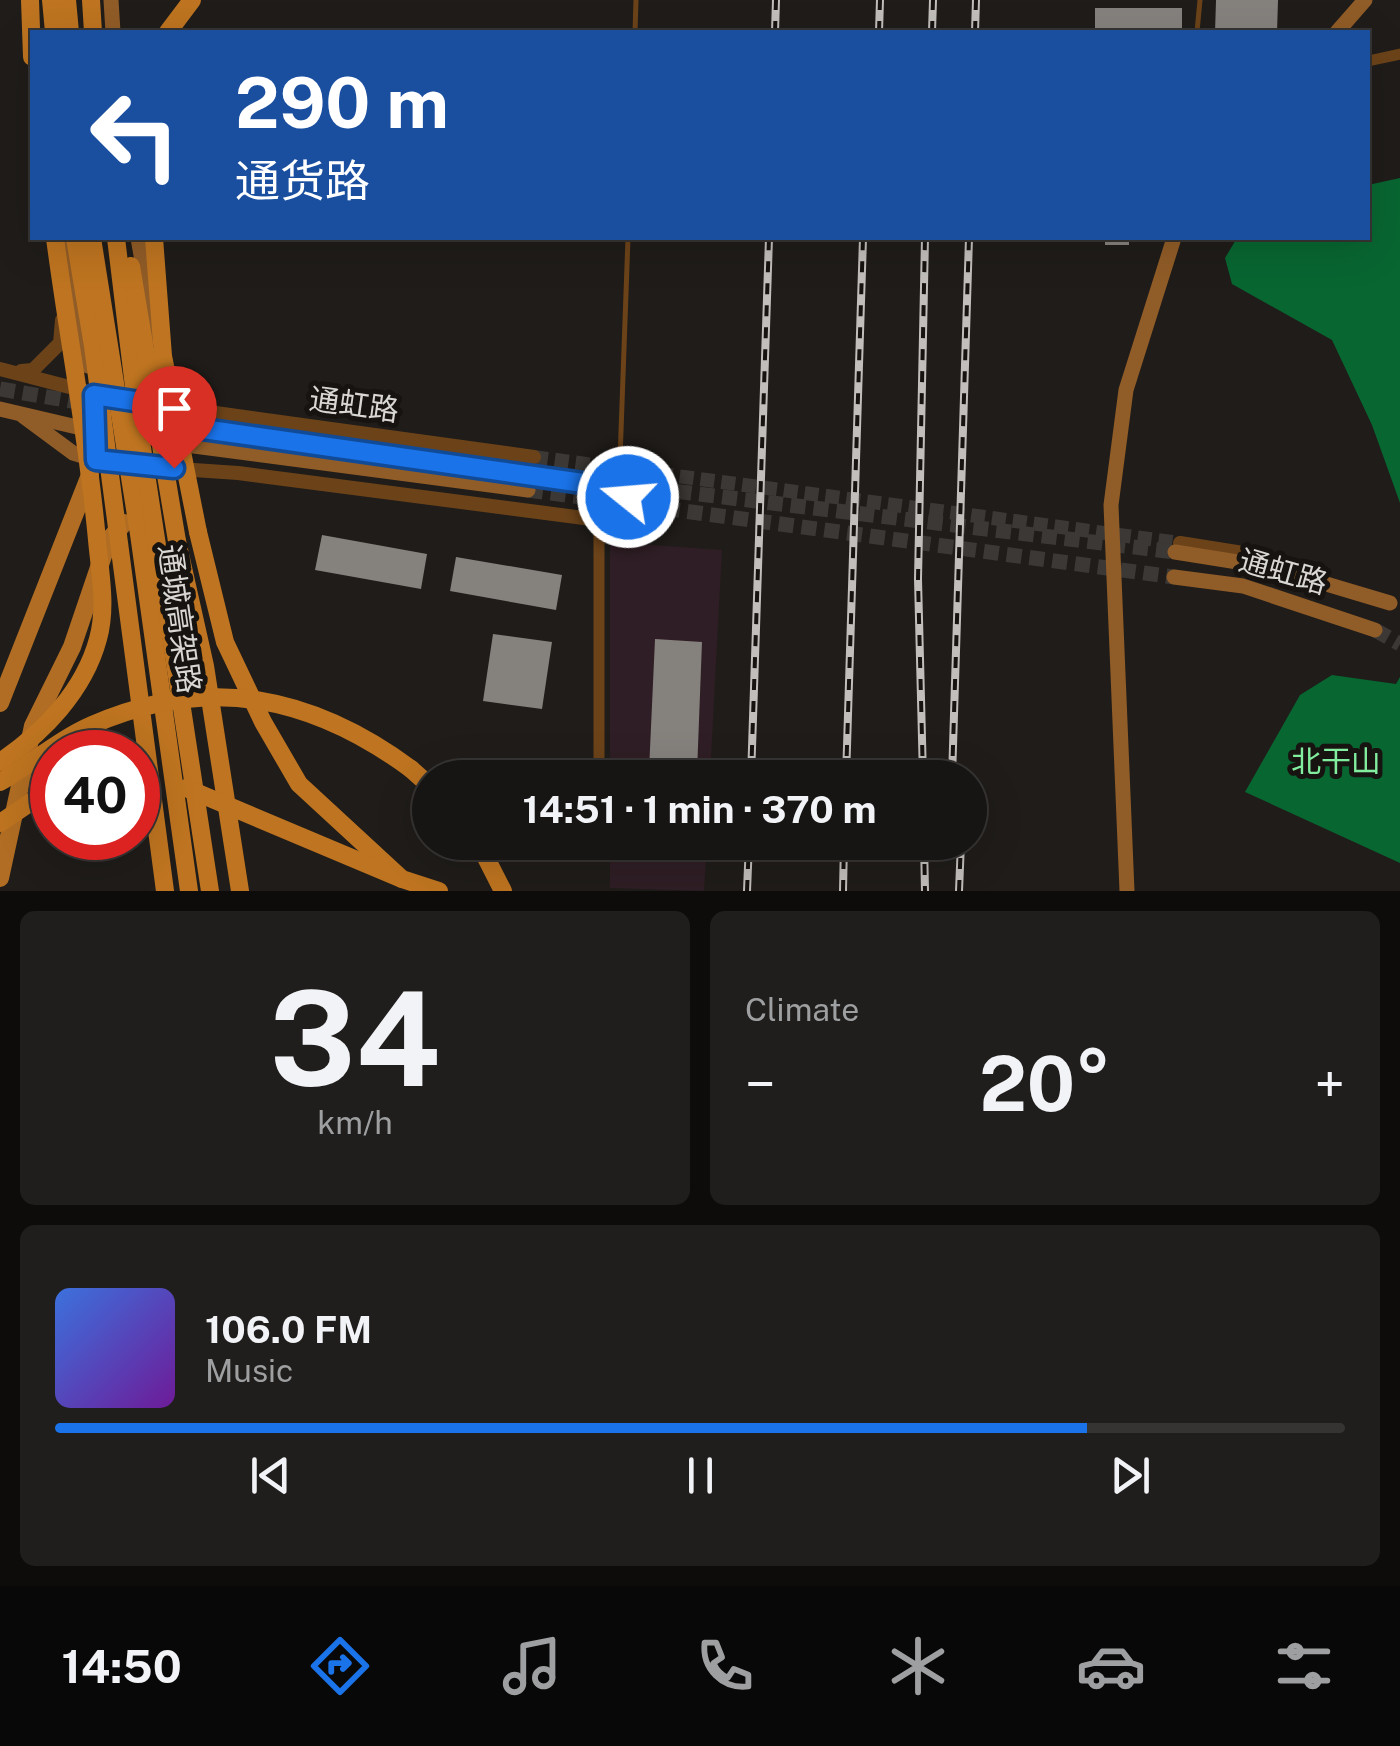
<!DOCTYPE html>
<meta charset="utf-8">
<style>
:root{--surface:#171513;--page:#201e1c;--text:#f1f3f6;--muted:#9e9fa0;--line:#363433;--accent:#1a73e8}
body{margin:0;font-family:"Public Sans","Noto Sans SC",sans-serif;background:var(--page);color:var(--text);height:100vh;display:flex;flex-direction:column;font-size:38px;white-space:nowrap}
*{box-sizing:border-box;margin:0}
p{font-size:32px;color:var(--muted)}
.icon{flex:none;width:55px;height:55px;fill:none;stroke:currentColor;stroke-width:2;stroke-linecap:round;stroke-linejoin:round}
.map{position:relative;height:891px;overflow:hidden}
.panel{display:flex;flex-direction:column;gap:20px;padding:20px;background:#0d0c0a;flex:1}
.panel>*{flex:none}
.banner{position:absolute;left:30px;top:30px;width:1340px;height:210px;border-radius:0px;box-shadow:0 10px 40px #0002,0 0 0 2px var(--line);background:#1a4fa0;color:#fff;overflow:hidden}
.speed{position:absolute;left:30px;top:730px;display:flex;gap:20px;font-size:50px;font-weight:700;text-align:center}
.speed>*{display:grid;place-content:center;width:130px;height:130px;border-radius:50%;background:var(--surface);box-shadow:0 10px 40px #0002,0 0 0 2px var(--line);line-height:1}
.speed .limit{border:15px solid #d22;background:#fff;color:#111}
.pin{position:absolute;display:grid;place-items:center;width:85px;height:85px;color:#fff;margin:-102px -42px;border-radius:50% 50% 50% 0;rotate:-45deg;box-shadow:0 0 10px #0007}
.pin .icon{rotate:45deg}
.me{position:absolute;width:110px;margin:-55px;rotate:287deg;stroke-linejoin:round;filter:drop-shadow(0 0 8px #0008)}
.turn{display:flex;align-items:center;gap:35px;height:210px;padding:0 40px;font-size:45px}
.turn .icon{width:130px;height:130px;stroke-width:2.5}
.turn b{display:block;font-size:70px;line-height:85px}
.big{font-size:75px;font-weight:700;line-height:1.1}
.panel .card{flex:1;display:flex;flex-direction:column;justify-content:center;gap:15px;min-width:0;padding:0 35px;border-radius:15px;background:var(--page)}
.panel .dial{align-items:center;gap:0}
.dial b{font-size:130px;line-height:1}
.song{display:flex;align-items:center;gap:30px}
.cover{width:120px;height:120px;border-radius:15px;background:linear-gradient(135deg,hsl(220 70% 55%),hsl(280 70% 35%))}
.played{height:10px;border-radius:5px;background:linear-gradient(90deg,var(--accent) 80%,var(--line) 80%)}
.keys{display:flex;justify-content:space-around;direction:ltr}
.heat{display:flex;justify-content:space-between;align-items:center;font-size:55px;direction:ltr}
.panel .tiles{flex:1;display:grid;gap:20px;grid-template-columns:1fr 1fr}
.card:last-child{grid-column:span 2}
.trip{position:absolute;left:412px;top:760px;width:575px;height:100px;border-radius:50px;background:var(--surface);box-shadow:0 10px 40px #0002,0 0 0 2px var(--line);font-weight:700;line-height:100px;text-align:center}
.tab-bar{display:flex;height:160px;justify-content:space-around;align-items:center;background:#090808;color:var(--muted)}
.tab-bar .icon{width:70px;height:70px}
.tab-bar .on{color:var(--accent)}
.tab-bar b{font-size:45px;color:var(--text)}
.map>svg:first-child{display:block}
.commercial{fill:#2f1e25}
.forest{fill:#086631}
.building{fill:#85817d}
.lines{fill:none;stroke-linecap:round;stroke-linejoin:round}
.tertiary-tunnel{stroke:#3b3835;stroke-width:14;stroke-dasharray:14 7;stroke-linecap:butt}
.secondary-tunnel{stroke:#3b3835;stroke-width:15;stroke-dasharray:15 8;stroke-linecap:butt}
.service{stroke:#6c4319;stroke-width:5}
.minor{stroke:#6c4319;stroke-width:11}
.tertiary{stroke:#6c4319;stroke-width:14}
.secondary{stroke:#905c27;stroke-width:15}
.primary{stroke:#b06d23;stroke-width:18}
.trunk{stroke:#be7420;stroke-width:18}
.rail-casing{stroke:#c1bebb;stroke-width:8}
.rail{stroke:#161310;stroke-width:4;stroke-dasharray:11;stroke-linecap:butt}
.trunk-bridge{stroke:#be7420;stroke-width:18}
.route-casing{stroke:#114b97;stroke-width:25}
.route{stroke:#1a73e8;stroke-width:18}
.labels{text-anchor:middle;stroke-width:10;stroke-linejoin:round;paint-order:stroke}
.street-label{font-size:30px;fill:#d9d7d4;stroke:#161310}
.park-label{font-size:30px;fill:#82ed9f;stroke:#161310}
</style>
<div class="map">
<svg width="1400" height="891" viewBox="0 0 1400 891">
<rect width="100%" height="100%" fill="#1f1c19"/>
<g class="commercial">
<path d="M610 542 722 550 710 777H610Z"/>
<path d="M610 843H707L704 891 610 888Z"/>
</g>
<g class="forest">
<path d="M1400 178V503L1372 425 1332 340 1232 284 1225 258 1237 238H1368V185Z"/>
<path d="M1332 675 1396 684 1400 677V863L1245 792 1300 695Z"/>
</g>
<g class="building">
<path d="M1216 0H1278L1277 32H1215Z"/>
<rect x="1095" y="8" width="87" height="24"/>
<rect x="1105" y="238" width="24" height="7"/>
<path d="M322 535 427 554 421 589 315 570Z"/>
<path d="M456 557 562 575 556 610 450 591Z"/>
<path d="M493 634 552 642 542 709 483 701Z"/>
<path d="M655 639 702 642 697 773 649 771Z"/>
</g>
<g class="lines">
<path class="tertiary-tunnel" d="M534 457 1180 543"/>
<g class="secondary-tunnel">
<path d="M0 389 131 411"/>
<path d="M608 483 1175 552"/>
<path d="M528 490 1174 577"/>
<path d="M1375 630 1400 644"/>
</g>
<g class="service">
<path d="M635 32 636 0"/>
<path d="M1197 32 1200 0"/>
<path d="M619 487 628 238"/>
</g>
<g class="minor">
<path d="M1368 61 1400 54"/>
<path d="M599 778V520"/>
<path d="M553 847 574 842"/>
</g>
<g class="tertiary">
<path d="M0 369 108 397"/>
<path d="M21 371 33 370 60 343 62 320"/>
<path d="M173 407 534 457"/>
<path d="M171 408 203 429 604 486 619 490 628 497 626 511 617 519 607 521 238 473 179 469"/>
<path d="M1180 543 1243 553 1271 563"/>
</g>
<g class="secondary">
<path d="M111 0 113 32"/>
<path d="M1337 32 1365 0"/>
<path d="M64 238 88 366"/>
<path d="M138 238 155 335"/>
<path d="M0 409 94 431"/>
<path d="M23 416 73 453 96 460"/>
<path d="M171 443 528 490"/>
<path d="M1175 552 1269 567 1390 603"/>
<path d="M1174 577 1243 586 1375 630"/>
<path d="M1127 891 1111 505 1126 390 1174 238"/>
</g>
<g class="primary">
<path d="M0 703 90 475"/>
<path d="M0 878 33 726 72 647 108 541 124 523"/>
</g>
<g class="trunk">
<path d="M30 0 32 57"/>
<path d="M51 0 54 32"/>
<path d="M67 0 70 32"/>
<path d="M91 0 93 32"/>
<path d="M168 32 192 0"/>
<path d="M198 532 225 642 263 722 299 784 402 879 439 891"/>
<path d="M177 541 205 666 240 891"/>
<path d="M411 769 430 786"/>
<path d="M31 802 52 797"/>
<path d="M478 842 503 891"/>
</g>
<defs>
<g id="rail">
<path d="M775 32 776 0"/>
<path d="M879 32 880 0"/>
<path d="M932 32 933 0"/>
<path d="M975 32 976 0"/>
<path d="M751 778 769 238"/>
<path d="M846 778 863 238"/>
<path d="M923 778 918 579 925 238"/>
<path d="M952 778 969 238"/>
<path d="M924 842 925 891"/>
<path d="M747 891 749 842"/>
<path d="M843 891 844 842"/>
<path d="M959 891 961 842"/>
</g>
</defs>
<use href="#rail" class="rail-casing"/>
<use href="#rail" class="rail"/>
<g class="trunk-bridge">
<path d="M75 238 93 346 165 891"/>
<path d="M92 238 139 534 189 891"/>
<path d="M116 238 139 428 210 891"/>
<path d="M154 238 163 356 198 532"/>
<path d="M131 266 177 541"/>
<path d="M0 762C43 733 84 691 98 639 107 607 100 573 97 540 88 439 68 338 55 238"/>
<path d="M0 782C31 764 60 739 92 725 209 674 312 696 411 769"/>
<path d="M186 788 402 879"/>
<path d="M0 823 31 802"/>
</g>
</g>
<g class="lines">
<defs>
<path id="route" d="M174 468 96 460 94 395 167 406 203 429 604 486 619 490 628 497"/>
</defs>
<use href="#route" class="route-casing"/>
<use href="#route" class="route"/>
</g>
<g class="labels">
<g class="street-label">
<text transform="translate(354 405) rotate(8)" y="10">通虹路</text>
<text transform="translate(1283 572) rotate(16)" y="10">通虹路</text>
<text transform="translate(179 619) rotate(82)" y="10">通城高架路</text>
</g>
<g class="park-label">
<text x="1336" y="772">北干山</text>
</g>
</g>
</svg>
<div class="speed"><div class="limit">40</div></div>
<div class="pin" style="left:174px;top:468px;background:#d93025"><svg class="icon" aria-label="arrive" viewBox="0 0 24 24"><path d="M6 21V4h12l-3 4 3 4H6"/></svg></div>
<svg class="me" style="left:628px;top:497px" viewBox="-20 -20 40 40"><circle r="17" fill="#1a73e8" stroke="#fff" stroke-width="3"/><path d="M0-11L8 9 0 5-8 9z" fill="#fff"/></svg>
<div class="trip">14:51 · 1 min · 370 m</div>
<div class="banner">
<div class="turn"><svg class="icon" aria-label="left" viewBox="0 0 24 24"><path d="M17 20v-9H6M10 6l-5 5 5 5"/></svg><div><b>290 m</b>通货路</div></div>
</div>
</div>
<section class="panel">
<div class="tiles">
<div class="card dial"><b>34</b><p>km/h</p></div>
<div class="card"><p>Climate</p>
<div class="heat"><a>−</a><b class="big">20°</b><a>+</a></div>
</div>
<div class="card">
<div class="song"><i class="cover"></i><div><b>106.0 FM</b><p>Music</p></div></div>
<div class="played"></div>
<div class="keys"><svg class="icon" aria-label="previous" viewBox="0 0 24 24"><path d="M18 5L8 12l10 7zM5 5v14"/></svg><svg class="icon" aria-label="pause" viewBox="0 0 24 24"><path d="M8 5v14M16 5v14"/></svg><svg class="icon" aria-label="next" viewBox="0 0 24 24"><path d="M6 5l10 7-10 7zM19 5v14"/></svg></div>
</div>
</div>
</section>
<nav class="tab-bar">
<b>14:50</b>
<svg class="icon on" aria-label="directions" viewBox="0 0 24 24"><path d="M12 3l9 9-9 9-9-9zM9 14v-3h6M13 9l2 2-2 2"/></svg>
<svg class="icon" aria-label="music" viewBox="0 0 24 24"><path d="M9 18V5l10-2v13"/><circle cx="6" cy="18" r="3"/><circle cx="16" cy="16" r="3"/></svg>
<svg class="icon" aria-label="phone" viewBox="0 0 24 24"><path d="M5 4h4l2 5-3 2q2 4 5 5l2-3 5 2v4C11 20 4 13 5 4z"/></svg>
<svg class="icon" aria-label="climate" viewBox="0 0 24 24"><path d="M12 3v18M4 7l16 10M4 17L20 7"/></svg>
<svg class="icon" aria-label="car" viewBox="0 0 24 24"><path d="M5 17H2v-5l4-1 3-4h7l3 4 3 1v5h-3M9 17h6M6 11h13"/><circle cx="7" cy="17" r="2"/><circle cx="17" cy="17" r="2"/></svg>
<svg class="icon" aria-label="filters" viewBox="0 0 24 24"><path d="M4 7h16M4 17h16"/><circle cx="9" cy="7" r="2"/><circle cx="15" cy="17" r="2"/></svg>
</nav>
